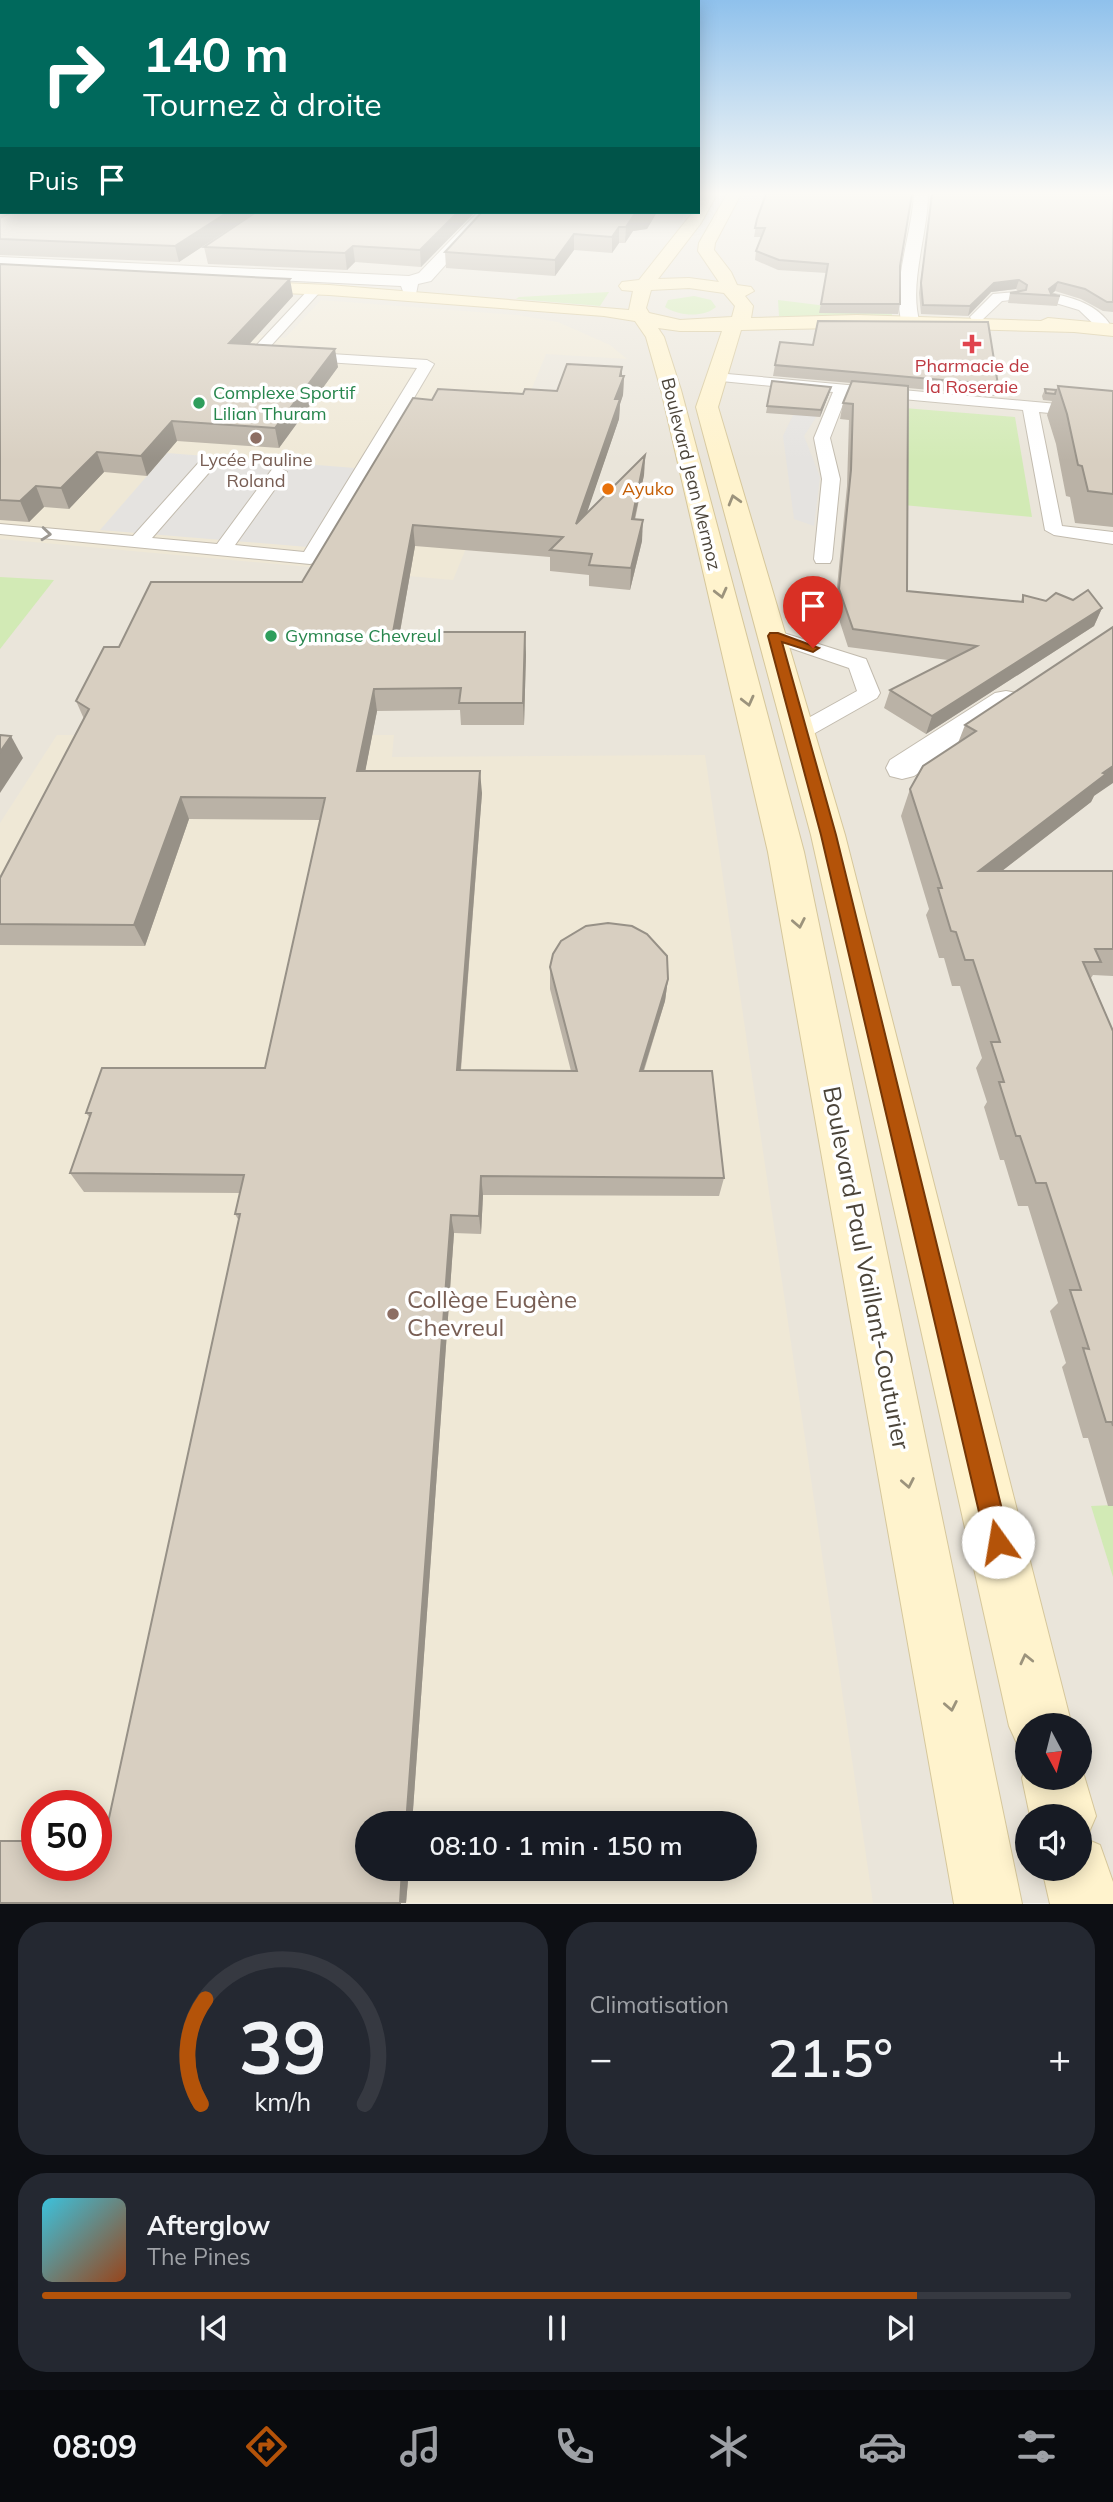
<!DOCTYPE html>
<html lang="fr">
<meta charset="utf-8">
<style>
:root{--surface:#171b24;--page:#242831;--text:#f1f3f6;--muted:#9ea1a6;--line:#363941;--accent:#b45309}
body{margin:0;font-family:Mulish,sans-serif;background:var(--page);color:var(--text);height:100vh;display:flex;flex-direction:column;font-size:26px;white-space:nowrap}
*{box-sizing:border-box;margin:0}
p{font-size:23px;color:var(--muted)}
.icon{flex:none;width:38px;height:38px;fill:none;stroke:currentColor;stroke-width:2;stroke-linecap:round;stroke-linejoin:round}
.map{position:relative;height:1904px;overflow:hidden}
.details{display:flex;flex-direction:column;gap:18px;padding:18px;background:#0d0f14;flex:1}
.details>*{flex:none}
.banner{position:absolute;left:0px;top:0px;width:700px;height:214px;box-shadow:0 4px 18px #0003;background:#00695c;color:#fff;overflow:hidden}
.needle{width:46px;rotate:173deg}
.buttons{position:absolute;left:1015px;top:1713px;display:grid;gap:14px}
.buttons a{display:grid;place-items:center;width:77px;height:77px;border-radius:50%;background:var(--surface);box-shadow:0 4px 18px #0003;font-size:35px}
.speed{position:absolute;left:21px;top:1790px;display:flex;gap:14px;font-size:35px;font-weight:700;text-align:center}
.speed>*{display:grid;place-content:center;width:91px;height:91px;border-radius:50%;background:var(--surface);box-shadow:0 4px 18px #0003;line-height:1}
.speed .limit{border:10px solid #d22;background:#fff;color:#111}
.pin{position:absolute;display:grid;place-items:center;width:60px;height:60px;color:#fff;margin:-72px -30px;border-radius:50% 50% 50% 0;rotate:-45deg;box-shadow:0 0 7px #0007}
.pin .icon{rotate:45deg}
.me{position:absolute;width:77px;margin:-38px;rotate:347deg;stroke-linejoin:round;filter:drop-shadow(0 0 5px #0008)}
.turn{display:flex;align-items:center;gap:24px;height:147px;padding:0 28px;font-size:32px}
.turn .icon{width:91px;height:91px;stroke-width:2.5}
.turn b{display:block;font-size:49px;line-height:60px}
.then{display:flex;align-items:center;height:66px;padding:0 28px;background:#0003;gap:14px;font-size:26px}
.big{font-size:52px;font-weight:600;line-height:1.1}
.details .card{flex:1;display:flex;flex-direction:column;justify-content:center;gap:10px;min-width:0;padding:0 24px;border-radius:28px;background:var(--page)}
.details .dial{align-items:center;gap:0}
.dial svg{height:182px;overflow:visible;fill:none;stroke:var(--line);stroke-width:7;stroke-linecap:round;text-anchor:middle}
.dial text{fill:var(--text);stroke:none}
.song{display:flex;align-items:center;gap:21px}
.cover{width:84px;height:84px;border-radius:10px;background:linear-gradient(135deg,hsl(190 70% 55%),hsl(20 70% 35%))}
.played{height:7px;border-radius:4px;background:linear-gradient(90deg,var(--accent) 85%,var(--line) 85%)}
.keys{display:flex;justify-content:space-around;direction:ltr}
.heat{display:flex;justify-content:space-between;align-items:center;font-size:38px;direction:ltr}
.details .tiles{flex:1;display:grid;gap:18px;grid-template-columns:1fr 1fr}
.card:last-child{grid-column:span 2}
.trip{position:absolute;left:355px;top:1811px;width:402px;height:70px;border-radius:35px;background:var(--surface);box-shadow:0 4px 18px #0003;font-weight:600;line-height:70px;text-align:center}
.menu{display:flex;height:112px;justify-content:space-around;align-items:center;background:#090b0e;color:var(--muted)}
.menu .icon{width:49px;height:49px}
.menu .on{color:var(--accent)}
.menu b{font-size:32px;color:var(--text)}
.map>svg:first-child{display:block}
.residential{fill:#eae5da;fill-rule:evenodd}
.education{fill:#efe8d6;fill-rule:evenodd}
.green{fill:#d2eab5}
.parking{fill:#e5e3e0}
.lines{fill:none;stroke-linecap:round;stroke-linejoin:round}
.lane-casing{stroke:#c2bbae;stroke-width:2}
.street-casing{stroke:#c2bbae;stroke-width:2}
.secondary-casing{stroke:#d6c79b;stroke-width:2}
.lane{fill:#fff;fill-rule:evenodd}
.street{fill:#fff;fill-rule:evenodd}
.secondary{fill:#fff3cd;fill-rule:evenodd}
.wall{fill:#bab2a6}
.shaded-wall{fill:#979187}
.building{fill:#d8cfc1;stroke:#979187;stroke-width:2}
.oneway{stroke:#9c937c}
.oneway2{stroke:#9c9892}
.route{fill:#b45309;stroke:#753606;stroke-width:2}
.health-dot{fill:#e0444e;stroke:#fff;stroke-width:2.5}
.leisure-dot{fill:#2e9e5b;stroke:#fff;stroke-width:2.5}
.education-dot{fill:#8d6e63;stroke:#fff;stroke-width:2.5}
.food-dot{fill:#e8710a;stroke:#fff;stroke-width:2.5}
.labels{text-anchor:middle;stroke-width:7;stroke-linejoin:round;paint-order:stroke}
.far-health-label{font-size:18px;fill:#be3a42;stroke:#fff}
.far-leisure-label{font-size:18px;fill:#27864d;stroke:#fff;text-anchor:start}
.far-education-label{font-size:18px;fill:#785e54;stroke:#fff}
.far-street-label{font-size:18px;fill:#4b4439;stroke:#fff}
.far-food-label{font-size:18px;fill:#c56008;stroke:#fff;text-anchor:start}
.near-street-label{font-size:24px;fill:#4b4439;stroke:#fff}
.near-education-label{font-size:24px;fill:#785e54;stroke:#fff;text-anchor:start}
</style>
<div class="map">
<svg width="1113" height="1904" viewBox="0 0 1113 1904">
<rect width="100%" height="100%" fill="#f6f3ec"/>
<path class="residential" d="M0 194 2 212H698V194H1113V1903L0 1904ZM1027 1726H1080V1778H1027ZM37 1806H96V1866H37ZM1027 1816H1080V1869H1027ZM368 1824H746V1869H368Z"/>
<g class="education">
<path d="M0 298 285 338 321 300 517 315 558 322 610 345 627 359 546 354 453 580 0 539Z"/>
<path d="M57 735H394L392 757 705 755 873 1903H0V823ZM37 1806H96V1866H37ZM368 1824H746V1869H368Z"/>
</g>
<g class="green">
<path d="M609 292 600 306 516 299 519 297Z"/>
<path d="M694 296 711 300 716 307C703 318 679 316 665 307L668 300Z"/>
<path d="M778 300 892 314V318L779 316Z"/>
<path d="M904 408 1015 417 1032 517 903 505Z"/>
<path d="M0 577 54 580 0 649Z"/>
<path d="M1113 1505V1577L1091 1506Z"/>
</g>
<g class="parking">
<path d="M797 407 820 411 804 436 820 477 814 526 794 519 783 436Z"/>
<path d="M167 453 380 470 332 549 100 530Z"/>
</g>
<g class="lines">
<defs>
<g id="lane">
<path d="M315 286 321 290 319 293 267 350 427 360 434 364 317 562 310 564 0 534V524L133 536 201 460 207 459 215 464 213 468 152 538 217 544 273 468 279 467 287 472 235 545 304 552 417 368 251 357V351L311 287Z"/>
<path d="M1016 292 1022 296 1021 299 1002 301 982 320H972L970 317 993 294Z"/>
<path d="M1054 294C1077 298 1103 308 1113 330L1102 332 1079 310 1049 301 1048 298Z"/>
<path d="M716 373 1113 409V419L1039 412 1062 526 1113 532V544L1054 535 1045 530 1023 410 847 394 830 438 840 479 832 559 830 563H816L814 559 822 479 814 438 833 392 711 380 709 377 711 374Z"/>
<path d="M774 630 866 659 880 693 877 698 808 737 800 739 792 737 789 732 792 727 857 691 849 668 767 640 764 636 767 632Z"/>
</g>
<g id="street">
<path d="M914 194H928C928 235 908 284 920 324L911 330 902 324C891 284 912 235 914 194Z"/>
<path d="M478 212H493L431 281 418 284 416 294H404L401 286 0 267V257L409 276 419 273Z"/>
<path d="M1006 691 1017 693 1021 700 1017 707 914 776 902 779 890 776 886 768 890 760 995 693Z"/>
</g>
<g id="secondary">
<path d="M703 194H717L701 223 658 279 689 278 719 282 698 251 699 243 727 194H741L715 243 714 250 731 272 737 285 751 287 754 291 745 296 753 306 751 318 857 315 1041 321 1048 318 1113 324V336L1074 332 888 327 741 330 718 407 845 835 1072 1726H1027V1752L1019 1748 1009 1726 811 835 696 407 722 331H680L658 328 664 337 681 390 804 852 1022 1904H954L768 852 661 390 646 337 635 321 604 316 329 295 240 291 231 286 240 281 329 285 629 310 633 291 622 290 619 286 622 282 639 280 693 212H698V202ZM689 288 724 293 735 306 732 317 680 320 649 313 646 308 651 290Z"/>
<path d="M1080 1762 1096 1816 1086 1839 1100 1845 1113 1882V1904H1050L1042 1869H1080V1816H1030L1022 1778 1027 1764V1778H1080Z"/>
</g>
</defs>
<use href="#lane" class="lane-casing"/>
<use href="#street" class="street-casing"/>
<use href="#secondary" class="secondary-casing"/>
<use href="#lane" class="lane"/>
<use href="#street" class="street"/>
<use href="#secondary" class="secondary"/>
</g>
<g class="wall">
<path d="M0 194 2 212H255L179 262 0 255Z"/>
<path d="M931 194H1113V312L1103 311 1081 299 1055 291 1052 294 1060 296 1057 306 1008 303 1010 293 1019 292 1016 289 991 292 968 316 921 314 919 293 930 210Z"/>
<path d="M256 212H475L421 267 355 262 347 270 208 264 204 247Z"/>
<path d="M482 212H657L647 229 633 231 625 243H619L612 253 574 250 555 276 446 268 445 252Z"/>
<path d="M757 219 900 266V304L898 314 819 313 827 273 778 270 755 260 756 251 761 237H754Z"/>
<path d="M0 264 293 296 249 344 338 367 279 448 177 441 147 476 104 472 69 509 44 507 29 522 0 520Z"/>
<path d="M813 345 998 385 995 396 908 388 907 591 1021 601 1023 595 1046 601 1073 600 1102 608 1094 626 926 734 884 708 890 690 948 660 848 647 835 607 847 486 849 420 840 419 843 403 851 383 773 376 775 365Z"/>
<path d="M622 376H624L623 395 620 404 619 419 586 514 645 455 644 475 635 520 642 541 630 590 589 586V575L550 571V557L415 546 400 632 526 654 524 725H461L460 710 377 711 365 771 482 793 461 1070 571 1071 550 989V967L668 979 665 1001 644 1071 724 1178 719 1196 483 1195 481 1234 454 1233 412 1824H368L409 1869 406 1903H0V1840H37V1866H96V1840H105L239 1221 235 1214 240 1193 84 1192 70 1173 90 1118 86 1113 265 1068 320 820 189 819 145 946 0 945V878L84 719 76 701 119 647 302 582 432 400 523 394 557 391Z"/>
<path d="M772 381 829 394 820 417 766 413Z"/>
<path d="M1058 386 1113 391V527L1075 523 1070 497 1066 496 1056 444 1047 415 1052 401 1043 400 1042 396 1045 389 1056 390Z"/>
<path d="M965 725 1094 796 1091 802 1002 871H1113V976L1093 975 1091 978 1113 1031V1506H1108L1088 1438H1083L1062 1367 1066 1363 1050 1311 1058 1303 1028 1206H1018L1004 1160H1000L984 1107 987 1102 976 1068 982 1058 960 986H952L944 958H939L926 915 929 909 901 816 910 789 958 743Z"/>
</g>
<g class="shaded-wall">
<path d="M2 201V212H18L0 220V202Z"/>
<path d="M228 212H255L179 262 175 246Z"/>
<path d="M458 212H475L421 267 420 250Z"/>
<path d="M649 212H657L647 229 633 231 625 243 626 227 634 215Z"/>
<path d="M619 227V243L612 253V237Z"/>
<path d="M574 234V250L555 276V260Z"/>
<path d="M353 246 355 262 347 270 345 253Z"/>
<path d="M290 279 293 296 234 361 229 343Z"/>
<path d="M1019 280 1016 289 991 292 968 316 970 306 994 283Z"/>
<path d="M1058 282 1055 291 1049 296V289Z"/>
<path d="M335 349 338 367 279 448 275 428Z"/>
<path d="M622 367V383L624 376 623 395 620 404 619 419 576 545V524L615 399Z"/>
<path d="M831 387 829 394 820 417 821 410Z"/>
<path d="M172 421 177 441 147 476 141 456Z"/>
<path d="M97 452 104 472 69 509 61 488Z"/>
<path d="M645 455 644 475 630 540 632 519Z"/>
<path d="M36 486 44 507 29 522 20 501Z"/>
<path d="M643 520 642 541 630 590 631 568Z"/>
<path d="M413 525 415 546 396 654 393 632Z"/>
<path d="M1102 608 1094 626 926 734 932 716Z"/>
<path d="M525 632 526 654 524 725 523 703Z"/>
<path d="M374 689 377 711 361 793 357 771Z"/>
<path d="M11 736 23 758 0 793V752Z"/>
<path d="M1113 766V783L1094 796 1091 802 967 898 979 871Z"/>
<path d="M480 771 482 793 459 1090 457 1070Z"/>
<path d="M181 797 189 819 145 946 134 925Z"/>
<path d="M668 979 665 1001 637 1091 640 1071Z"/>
<path d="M481 1176 483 1195 481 1234 479 1216Z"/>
<path d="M451 1215 454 1233 412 1824H406Z"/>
<path d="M402 1869H409L406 1903H400Z"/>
</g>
<g class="building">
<path d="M766 194H912L900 266V304H821L828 264 779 260 756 251 765 228H755L757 219Z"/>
<path d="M932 194H1113V302H1107L1085 289 1058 282 1049 289 1051 294 1060 296 1010 293 1026 290 1027 285 1019 280 994 283 970 306 923 305 921 283Z"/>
<path d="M12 212H228L175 246 0 239V218Z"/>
<path d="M256 212H458L420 250 353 246 345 253 204 247Z"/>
<path d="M482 212H649L648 213 634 215 626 227H619L612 237 574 234 555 260 445 252Z"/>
<path d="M0 264 290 279 229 343 335 349 275 428 172 421 141 456 97 452 61 488 36 486 20 501 0 500Z"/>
<path d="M818 321 988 322 998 385 775 365 780 342 813 345Z"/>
<path d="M567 364 622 367 620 376H624L615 399H620L576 524 645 455 632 519 643 520 631 568 589 565 592 554 550 550 563 537 413 525 393 632H525L523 703H459L461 688 374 689 357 771H480L457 1070 577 1071 550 967 553 954 561 941 586 926 608 923 632 926 647 934 667 956 668 979 640 1071H712L724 1178 481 1176 479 1216 451 1215 406 1824H368V1869H402L400 1903H0V1841H37V1866H96V1841H104L240 1214H235L244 1175 70 1173 91 1113H86L102 1068H265L325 798 181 797 134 925 0 924V878L89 709 76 701 104 647H119L151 582H302L413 398 432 400 438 389 523 394 525 389 557 391Z"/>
<path d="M772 381 831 387 821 410 767 406Z"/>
<path d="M852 381 908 386 907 591 1023 602V595L1046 601 1056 593 1073 600 1088 590 1102 608 932 716 890 690 977 646 853 629 839 589 851 470 853 404 843 403Z"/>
<path d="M1058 386 1113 391V494L1088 491 1082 466 1078 465 1067 414Z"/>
<path d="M1045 389 1056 390 1055 394 1046 393Z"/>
<path d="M1113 627V766L1103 773 1106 774 979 871H1113V949H1095L1101 962H1083L1113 1031V1426L1112 1422H1106L1083 1348 1089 1349 1070 1290H1081L1046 1183H1036L1020 1136H1016L999 1082H1004L991 1042H1000L973 960H965L956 932 951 931 938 888H942L910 789 923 766 976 731 965 725Z"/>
<path d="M0 735 11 736 0 752Z"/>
</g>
<defs><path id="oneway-chevron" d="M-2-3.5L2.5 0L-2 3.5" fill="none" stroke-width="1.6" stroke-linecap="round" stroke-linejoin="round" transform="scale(1.75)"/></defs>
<g class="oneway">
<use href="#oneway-chevron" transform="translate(734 500) rotate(-106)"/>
<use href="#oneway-chevron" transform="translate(721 593) rotate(76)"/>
<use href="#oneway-chevron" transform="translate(748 701) rotate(76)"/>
<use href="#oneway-chevron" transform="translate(799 923) rotate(79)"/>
<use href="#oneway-chevron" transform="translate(908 1483) rotate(79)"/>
<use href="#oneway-chevron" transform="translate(1026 1659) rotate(-103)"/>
<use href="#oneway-chevron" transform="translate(951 1706) rotate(79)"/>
</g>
<use class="oneway2" href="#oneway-chevron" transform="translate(46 534) rotate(5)"/>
<linearGradient id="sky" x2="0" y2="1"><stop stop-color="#8fc1ec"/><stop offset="0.42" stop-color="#fbfaf6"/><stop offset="1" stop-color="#fbfaf6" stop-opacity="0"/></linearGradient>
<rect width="1113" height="461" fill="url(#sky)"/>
<path class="route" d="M770 633H778L819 648 813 652 782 642 836 835 1010 1542 1006 1550 998 1554 989 1550 986 1542 821 835 768 636Z"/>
<path class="health-dot" d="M968.5 333.5h7v7h7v7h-7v7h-7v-7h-7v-7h7z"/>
<g class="leisure-dot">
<circle cx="199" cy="403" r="7"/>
<circle cx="271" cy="636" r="7"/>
</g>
<g class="education-dot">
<circle cx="256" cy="438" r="7"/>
<circle cx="393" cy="1314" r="7"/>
</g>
<circle class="food-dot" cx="608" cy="489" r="7"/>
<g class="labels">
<g class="far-health-label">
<text x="972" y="372">Pharmacie de<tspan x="972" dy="21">la Roseraie</tspan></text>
</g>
<g class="far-leisure-label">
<text x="213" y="399">Complexe Sportif<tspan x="213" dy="21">Lilian Thuram</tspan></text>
<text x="285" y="642">Gymnase Chevreul</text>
</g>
<g class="far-education-label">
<text x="256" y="466">Lycée Pauline<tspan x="256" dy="21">Roland</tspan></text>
</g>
<g class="far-street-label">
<text transform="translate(691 474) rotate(76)" y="6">Boulevard Jean Mermoz</text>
</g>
<g class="far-food-label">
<text x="622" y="495">Ayuko</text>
</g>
<g class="near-street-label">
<text transform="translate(866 1268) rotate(79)" y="8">Boulevard Paul Vaillant-Couturier</text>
</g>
<g class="near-education-label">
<text x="407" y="1308">Collège Eugène<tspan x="407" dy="28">Chevreul</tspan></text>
</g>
</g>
</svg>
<div class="buttons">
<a><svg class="needle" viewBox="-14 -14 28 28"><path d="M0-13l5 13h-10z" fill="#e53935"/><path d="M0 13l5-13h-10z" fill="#9ea1a6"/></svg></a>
<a><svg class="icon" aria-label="sound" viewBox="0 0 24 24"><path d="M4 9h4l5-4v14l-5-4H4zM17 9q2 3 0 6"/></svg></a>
</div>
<div class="speed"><div class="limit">50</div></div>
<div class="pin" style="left:813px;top:648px;background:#d93025"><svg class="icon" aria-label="arrive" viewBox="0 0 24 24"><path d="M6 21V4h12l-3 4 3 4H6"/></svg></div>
<svg class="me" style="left:998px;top:1542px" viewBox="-20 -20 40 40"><circle r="19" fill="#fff"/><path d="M0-13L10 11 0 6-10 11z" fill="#b45309"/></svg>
<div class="trip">08:10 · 1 min · 150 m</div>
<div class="banner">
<div class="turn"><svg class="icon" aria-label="right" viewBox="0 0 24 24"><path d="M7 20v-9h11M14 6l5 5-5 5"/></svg><div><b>140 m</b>Tournez à droite</div></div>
<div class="then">Puis<svg class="icon" aria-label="arrive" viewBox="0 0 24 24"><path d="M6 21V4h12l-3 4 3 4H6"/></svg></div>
</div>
</div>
<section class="details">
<div class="tiles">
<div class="card dial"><svg viewBox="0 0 100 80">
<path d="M14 69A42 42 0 1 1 86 69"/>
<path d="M14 69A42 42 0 0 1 16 23" stroke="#b45309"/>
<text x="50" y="56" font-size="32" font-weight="700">39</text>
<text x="50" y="72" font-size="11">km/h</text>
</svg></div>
<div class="card"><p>Climatisation</p>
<div class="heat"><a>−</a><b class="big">21.5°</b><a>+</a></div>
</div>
<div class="card">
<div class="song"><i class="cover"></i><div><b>Afterglow</b><p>The Pines</p></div></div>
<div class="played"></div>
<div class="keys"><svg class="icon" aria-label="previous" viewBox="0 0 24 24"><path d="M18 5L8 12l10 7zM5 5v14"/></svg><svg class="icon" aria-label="pause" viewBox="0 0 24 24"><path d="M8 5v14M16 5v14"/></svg><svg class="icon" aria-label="next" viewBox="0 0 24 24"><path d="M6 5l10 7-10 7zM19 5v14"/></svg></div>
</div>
</div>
</section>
<nav class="menu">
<b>08:09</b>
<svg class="icon on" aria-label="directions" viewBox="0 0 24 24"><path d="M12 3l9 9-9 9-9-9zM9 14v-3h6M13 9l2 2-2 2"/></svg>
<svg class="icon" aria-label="music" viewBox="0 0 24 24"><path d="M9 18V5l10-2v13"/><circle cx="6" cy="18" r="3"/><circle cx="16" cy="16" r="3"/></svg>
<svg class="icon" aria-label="phone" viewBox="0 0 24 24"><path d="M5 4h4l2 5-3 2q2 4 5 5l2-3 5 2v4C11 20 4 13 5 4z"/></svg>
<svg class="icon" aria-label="climate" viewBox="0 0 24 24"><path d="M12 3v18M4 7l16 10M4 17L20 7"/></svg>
<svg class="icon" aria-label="car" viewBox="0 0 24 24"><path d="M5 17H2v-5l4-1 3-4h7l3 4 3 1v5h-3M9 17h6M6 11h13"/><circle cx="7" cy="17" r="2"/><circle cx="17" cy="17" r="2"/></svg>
<svg class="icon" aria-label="filters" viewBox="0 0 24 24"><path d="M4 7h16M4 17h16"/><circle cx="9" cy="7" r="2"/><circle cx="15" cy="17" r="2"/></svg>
</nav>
